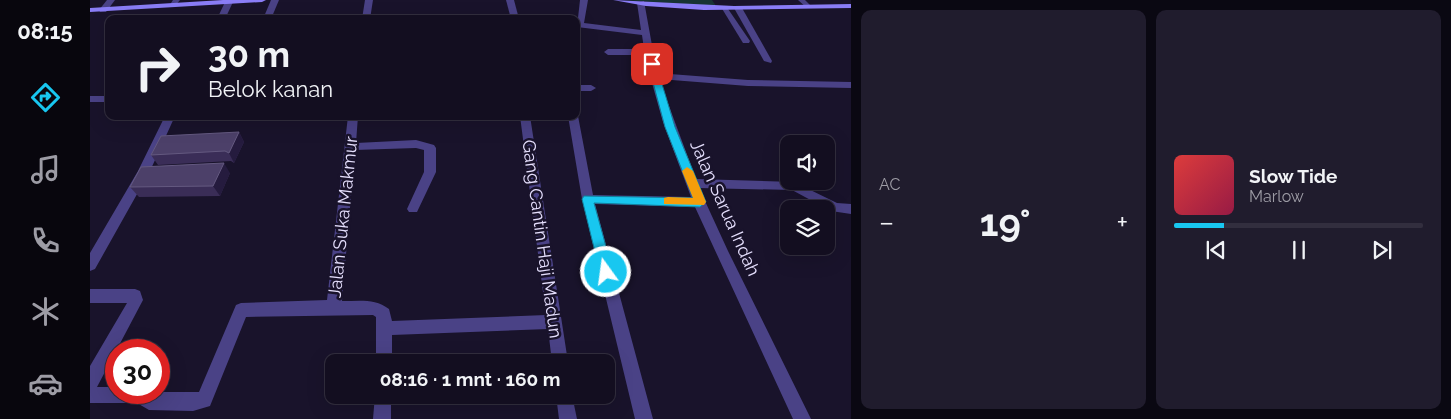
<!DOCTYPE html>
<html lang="id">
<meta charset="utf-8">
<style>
:root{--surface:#130e20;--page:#201c2d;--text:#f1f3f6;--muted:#9d9ca5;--line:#322e3e;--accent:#18c7f0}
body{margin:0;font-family:Raleway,sans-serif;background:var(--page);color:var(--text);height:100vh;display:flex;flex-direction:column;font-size:19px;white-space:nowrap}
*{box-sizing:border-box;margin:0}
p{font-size:16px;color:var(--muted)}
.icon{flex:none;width:28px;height:28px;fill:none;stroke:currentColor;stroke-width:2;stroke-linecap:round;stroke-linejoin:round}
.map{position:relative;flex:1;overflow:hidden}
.details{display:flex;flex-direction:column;gap:10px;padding:10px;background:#0a0812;width:600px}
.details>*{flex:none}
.banner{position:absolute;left:15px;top:15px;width:475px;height:105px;border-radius:10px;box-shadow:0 5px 20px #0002,0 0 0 1px var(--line);background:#130e20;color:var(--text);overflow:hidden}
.tools{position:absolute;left:690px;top:135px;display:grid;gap:10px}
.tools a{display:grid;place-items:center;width:55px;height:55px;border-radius:10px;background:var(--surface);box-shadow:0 5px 20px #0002,0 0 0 1px var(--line);font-size:25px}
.speed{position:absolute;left:15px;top:339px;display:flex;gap:10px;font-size:25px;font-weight:700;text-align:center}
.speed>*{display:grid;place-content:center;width:65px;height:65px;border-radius:50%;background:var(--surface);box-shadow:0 5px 20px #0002,0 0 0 1px var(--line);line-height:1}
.speed .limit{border:8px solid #d22;background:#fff;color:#111}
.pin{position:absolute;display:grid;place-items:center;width:42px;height:42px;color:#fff;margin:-21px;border-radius:10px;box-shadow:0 2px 8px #0006}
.me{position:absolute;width:55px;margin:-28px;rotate:346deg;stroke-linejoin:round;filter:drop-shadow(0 0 4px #0008)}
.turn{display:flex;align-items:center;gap:18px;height:105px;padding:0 20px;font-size:22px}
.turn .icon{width:65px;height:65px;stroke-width:2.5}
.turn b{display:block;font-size:35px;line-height:42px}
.big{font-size:38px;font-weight:700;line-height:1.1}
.details .widget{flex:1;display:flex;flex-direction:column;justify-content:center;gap:8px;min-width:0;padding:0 18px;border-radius:10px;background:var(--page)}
.song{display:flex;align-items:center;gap:15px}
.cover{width:60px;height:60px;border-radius:8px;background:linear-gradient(135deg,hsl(0 70% 55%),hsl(340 70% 35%))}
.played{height:5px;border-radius:2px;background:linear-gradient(90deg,var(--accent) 20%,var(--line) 20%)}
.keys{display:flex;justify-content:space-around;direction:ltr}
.heat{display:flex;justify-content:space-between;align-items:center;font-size:28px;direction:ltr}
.details .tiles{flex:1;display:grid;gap:10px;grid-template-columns:repeat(2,1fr)}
.trip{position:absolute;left:235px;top:354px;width:290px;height:50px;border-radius:10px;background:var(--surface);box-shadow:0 5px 20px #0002,0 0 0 1px var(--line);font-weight:700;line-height:50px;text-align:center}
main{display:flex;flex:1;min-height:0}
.menu{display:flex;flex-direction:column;width:90px;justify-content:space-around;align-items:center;background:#08060d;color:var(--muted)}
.menu .icon{width:35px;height:35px}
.menu .active{color:var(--accent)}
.menu b{font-size:22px;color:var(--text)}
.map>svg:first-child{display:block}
.green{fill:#173334}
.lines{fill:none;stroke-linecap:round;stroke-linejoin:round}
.service{fill:#4a4286;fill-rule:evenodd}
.minor{fill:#4a4286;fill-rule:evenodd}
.secondary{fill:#8a7df6;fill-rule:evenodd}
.wall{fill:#3a2d57}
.shaded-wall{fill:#251b3e}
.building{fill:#4c4069;stroke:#645980}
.route{fill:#18c7f0;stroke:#10819c}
.slow{fill:#f59e0b}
.labels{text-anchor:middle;stroke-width:5;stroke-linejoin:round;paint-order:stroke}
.street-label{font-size:18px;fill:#e5dffd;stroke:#19132b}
</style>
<main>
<nav class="menu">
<b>08:15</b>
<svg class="icon active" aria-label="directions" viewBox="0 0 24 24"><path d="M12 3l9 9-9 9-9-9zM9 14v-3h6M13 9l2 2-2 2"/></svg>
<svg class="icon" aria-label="music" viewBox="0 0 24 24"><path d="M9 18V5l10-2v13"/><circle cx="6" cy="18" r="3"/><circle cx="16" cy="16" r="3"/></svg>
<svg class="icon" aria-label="phone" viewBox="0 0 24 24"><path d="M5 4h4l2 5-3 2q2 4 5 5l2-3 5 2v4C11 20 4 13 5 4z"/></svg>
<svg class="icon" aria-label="climate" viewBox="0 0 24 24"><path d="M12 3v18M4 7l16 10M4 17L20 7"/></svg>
<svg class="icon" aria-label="car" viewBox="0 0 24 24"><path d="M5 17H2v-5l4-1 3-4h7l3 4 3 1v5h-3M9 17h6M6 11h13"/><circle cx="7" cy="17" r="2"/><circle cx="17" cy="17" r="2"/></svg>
</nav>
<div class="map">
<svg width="761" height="419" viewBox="0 0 761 419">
<rect width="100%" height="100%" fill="#19132b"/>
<path class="green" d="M532 0H622L626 6Z"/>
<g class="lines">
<g class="service">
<path d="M83 0H90L84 7H80L79 6Z"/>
<path d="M708 0H715L722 7 717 8Z"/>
<path d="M632 6H636L660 41 659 43H653L631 7Z"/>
</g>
<g class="minor">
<path d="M17 0H25L16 12H10L9 10Z"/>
<path d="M136 0 143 2 135 19H127Z"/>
<path d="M181 0H189L181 19H173Z"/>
<path d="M275 0H283L280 19H272Z"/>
<path d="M416 0H424L429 19H421Z"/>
<path d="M490 0H498L494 23 551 30 547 3 554 1 567 73 658 80 761 82V88L658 86 569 79 606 179 704 182 747 203 761 204V214L741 211 702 190 609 188 638 251 721 419H703L605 207 505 204 563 419H545L492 199 478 116H486V114L488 116 503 195 601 197 573 122 554 55H518L514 52 518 49H554L552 35 487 27Z"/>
<path d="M645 6 652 8 682 61 681 63 674 61 644 8Z"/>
<path d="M486 85H501L506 88 501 91H486Z"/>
<rect x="0" y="96" width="19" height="6"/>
<path d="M75 116H85L60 171 5 269 0 271V253L48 171Z"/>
<path d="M258 116H268L266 143 326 140 344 145 346 148V172L327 212H319L317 209 334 172V150L326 148 265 150 252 301C269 301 285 298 299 309L302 321 456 315 430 116H440L478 362H462L458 329 302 335V362H286V317L283 315 156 317 120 406 103 411 59 410 47 403H0V366L37 303H0V289H45L50 291 53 300 7 387H26V392H109L146 305 151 303 237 300Z"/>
<path d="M285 395H301V419H283Z"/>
<path d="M466 395H482L487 419H469Z"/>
</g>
<g class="secondary">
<path d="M133 0H176L172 2 0 12V8Z"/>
<path d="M523 0 644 6 761 4V8L614 10 556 6Z"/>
</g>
</g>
<g class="wall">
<path d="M149 132 154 142 144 163 141 161 68 165 61 155Z"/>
<path d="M140 173 130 196 49 197 40 187Z"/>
</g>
<g class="shaded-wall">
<path d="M149 132 154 142 144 163 139 153Z"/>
<path d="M134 163 140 173 130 196 123 186Z"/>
</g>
<g class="building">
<path d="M149 132 139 153 135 151 61 155 71 136Z"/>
<path d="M134 163 123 186 40 187 51 167Z"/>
</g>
<path class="route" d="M562 62 566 64 585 127 616 202 610 207 504 203 523 272 516 278 510 272 492 199 494 196 603 198 575 127 558 64Z"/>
<path class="slow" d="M597 167 603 171 616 202 614 205 574 204V198L578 197 603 198 592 171Z"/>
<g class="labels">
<g class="street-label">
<text transform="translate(635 208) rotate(66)" y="6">Jalan Sarua Indah</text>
<text transform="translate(253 217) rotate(-84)" y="6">Jalan Suka Makmur</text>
<text transform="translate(452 239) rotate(82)" y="6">Gang Cantin Haji Madun</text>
</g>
</g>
</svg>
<div class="tools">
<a><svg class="icon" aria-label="sound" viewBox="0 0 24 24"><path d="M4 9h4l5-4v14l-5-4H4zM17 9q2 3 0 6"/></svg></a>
<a><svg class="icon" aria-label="layers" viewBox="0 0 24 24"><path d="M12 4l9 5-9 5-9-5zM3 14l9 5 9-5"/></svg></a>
</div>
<div class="speed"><div class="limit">30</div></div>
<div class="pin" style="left:562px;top:64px;background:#d93025"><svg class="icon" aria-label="arrive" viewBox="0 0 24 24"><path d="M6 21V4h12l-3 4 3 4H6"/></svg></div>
<svg class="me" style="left:516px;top:272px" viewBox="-20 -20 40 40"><circle r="17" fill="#18c7f0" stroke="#fff" stroke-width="3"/><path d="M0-11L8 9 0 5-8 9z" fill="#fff"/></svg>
<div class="trip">08:16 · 1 mnt · 160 m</div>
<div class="banner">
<div class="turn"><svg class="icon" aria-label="right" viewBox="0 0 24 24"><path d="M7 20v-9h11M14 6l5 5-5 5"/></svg><div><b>30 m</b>Belok kanan</div></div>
</div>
</div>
<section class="details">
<div class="tiles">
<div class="widget"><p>AC</p>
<div class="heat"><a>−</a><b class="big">19°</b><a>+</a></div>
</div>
<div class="widget">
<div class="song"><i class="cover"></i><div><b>Slow Tide</b><p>Marlow</p></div></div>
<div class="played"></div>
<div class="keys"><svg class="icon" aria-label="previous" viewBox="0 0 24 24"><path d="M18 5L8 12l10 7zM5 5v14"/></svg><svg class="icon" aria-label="pause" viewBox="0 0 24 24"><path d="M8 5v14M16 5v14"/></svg><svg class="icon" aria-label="next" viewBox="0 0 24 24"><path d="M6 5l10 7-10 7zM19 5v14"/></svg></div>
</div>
</div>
</section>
</main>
